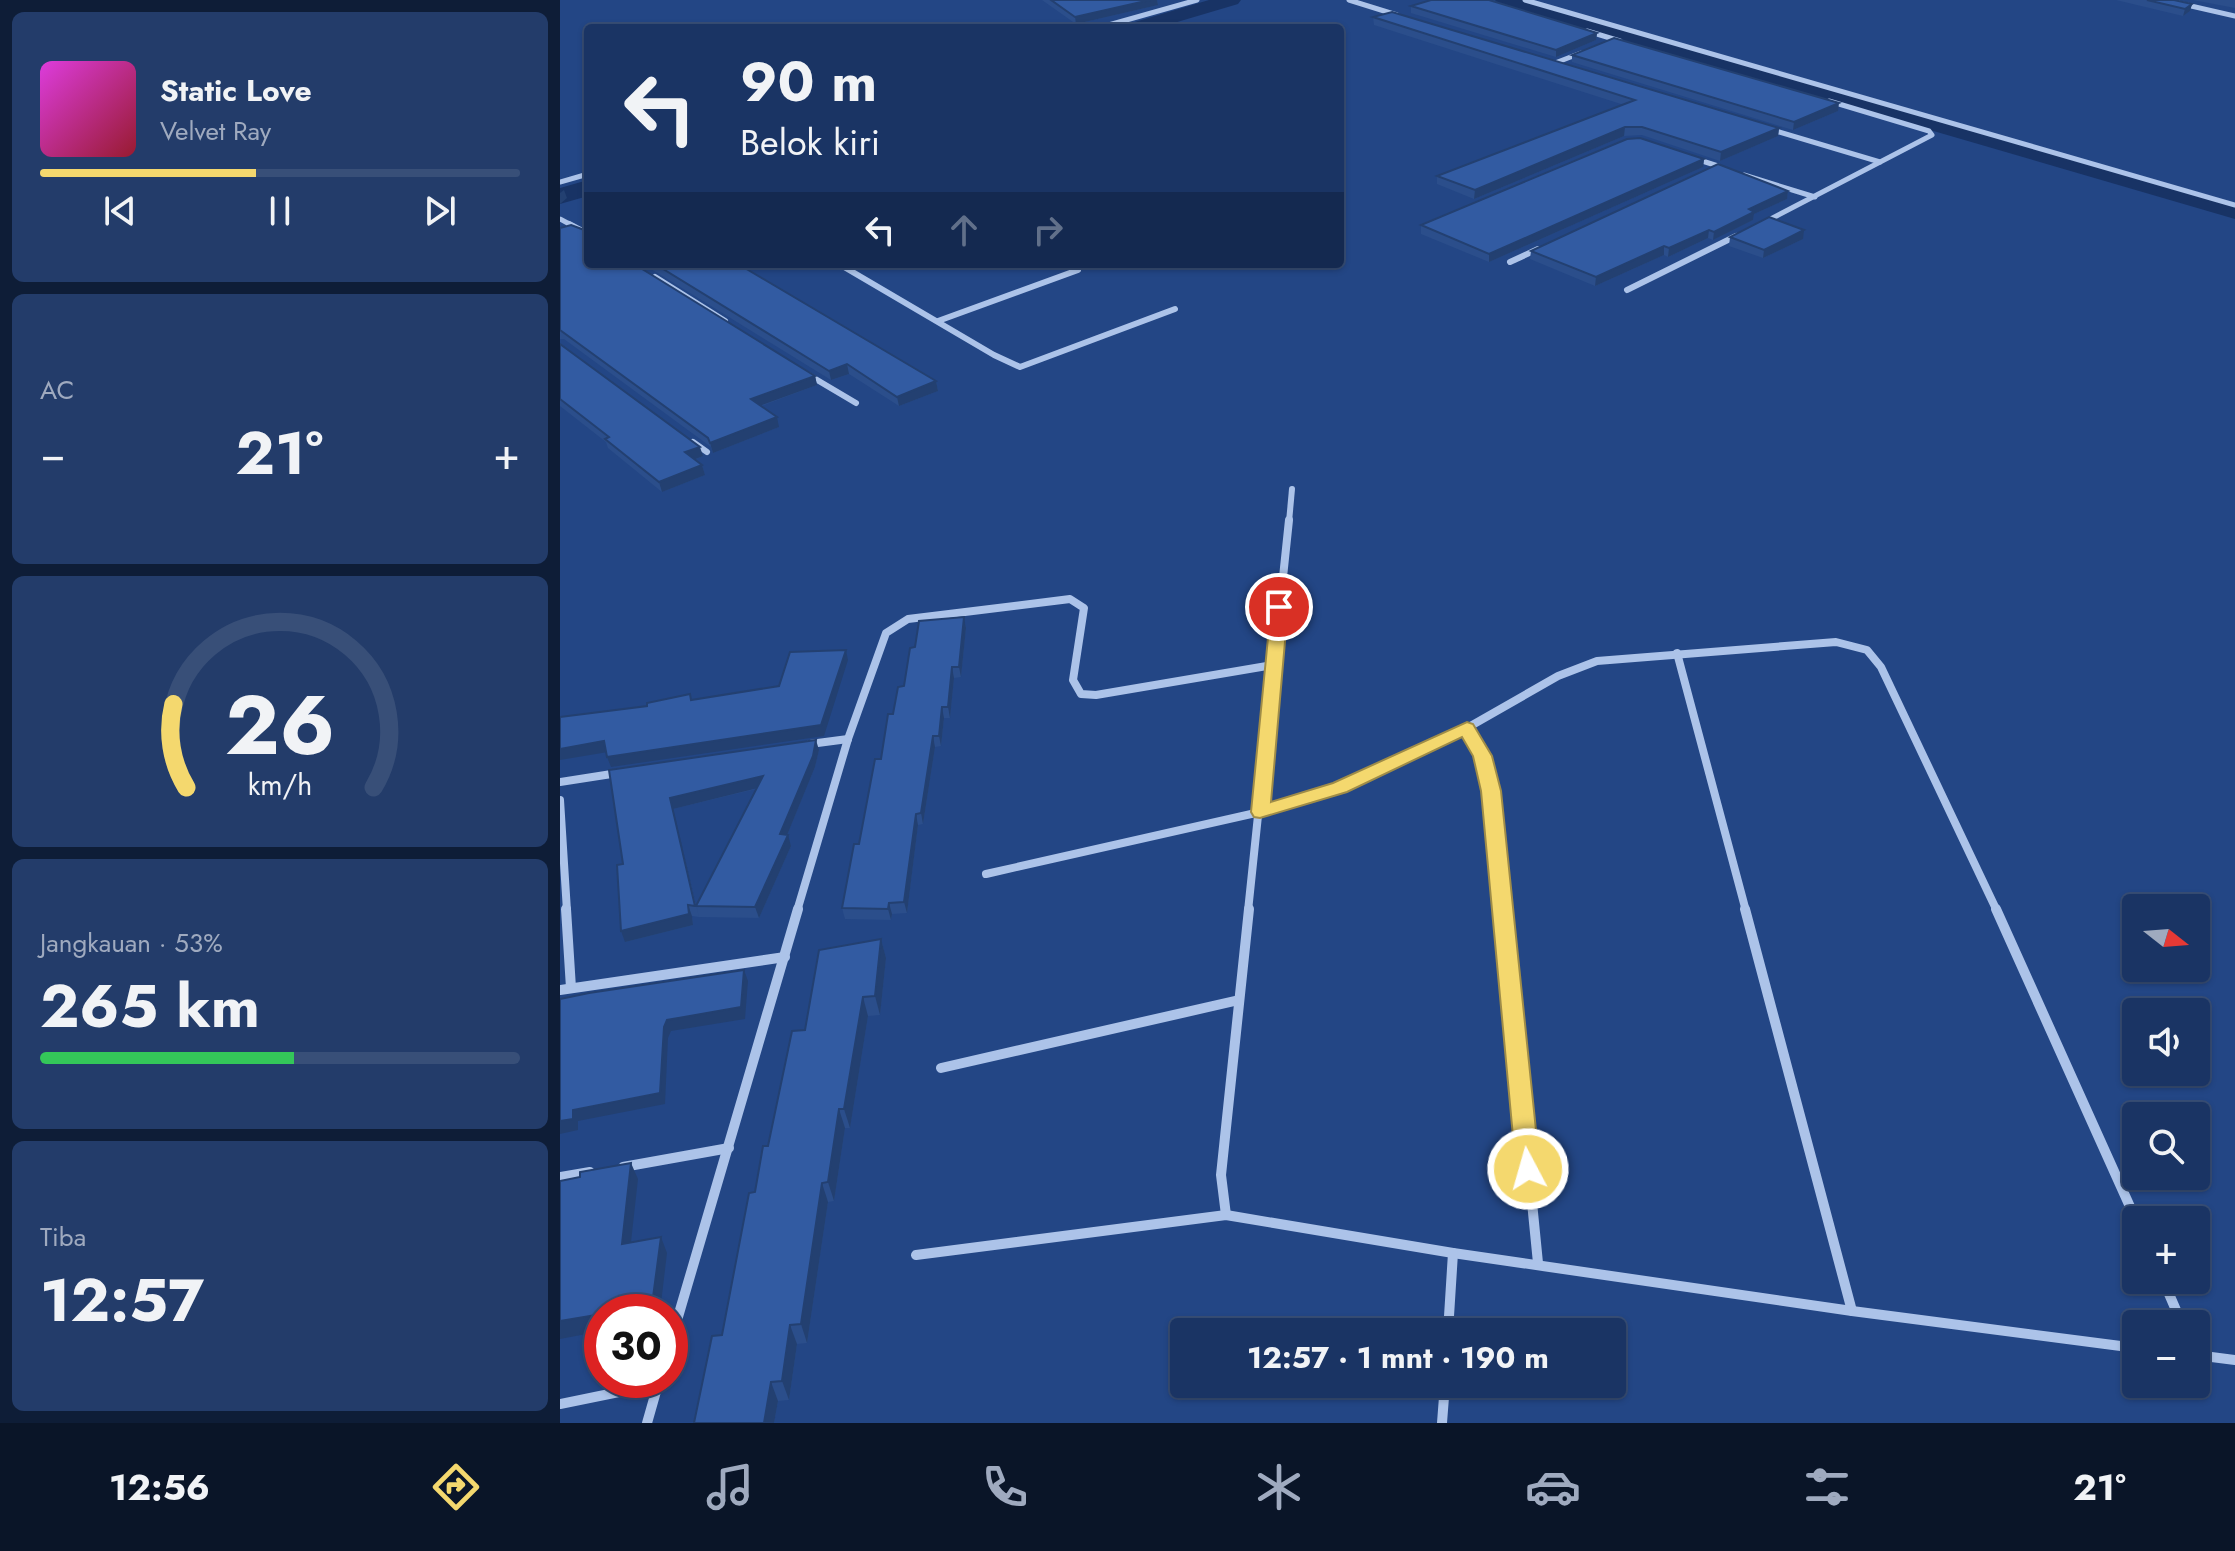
<!DOCTYPE html>
<html lang="id">
<meta charset="utf-8">
<style>
:root{--surface:#1a3464;--page:#233c6a;--text:#f1f3f6;--muted:#9faabf;--line:#384f78;--accent:#f4d86e}
body{margin:0;font-family:Jost,sans-serif;background:var(--page);color:var(--text);height:100vh;display:flex;flex-direction:column;font-size:30px;white-space:nowrap}
*{box-sizing:border-box;margin:0}
p{font-size:26px;color:var(--muted)}
.icon{flex:none;width:44px;height:44px;fill:none;stroke:currentColor;stroke-width:2;stroke-linecap:round;stroke-linejoin:round}
.map{position:relative;flex:1;overflow:hidden}
.sheet{display:flex;flex-direction:column;gap:12px;padding:12px;background:#0e1d37;width:560px}
.sheet>*{flex:none}
.hud{position:absolute;left:24px;top:24px;width:760px;height:244px;border-radius:8px;box-shadow:0 2px 6px #0004,0 0 0 2px var(--line);background:#1a3464;color:var(--text);overflow:hidden}
.needle{width:52px;rotate:107deg}
.tools{position:absolute;left:1562px;top:894px;display:grid;gap:16px}
.tools a{display:grid;place-items:center;width:88px;height:88px;border-radius:8px;background:var(--surface);box-shadow:0 2px 6px #0004,0 0 0 2px var(--line);font-size:40px}
.speed{position:absolute;left:24px;top:1294px;display:flex;gap:16px;font-size:40px;font-weight:700;text-align:center}
.speed>*{display:grid;place-content:center;width:104px;height:104px;border-radius:50%;background:var(--surface);box-shadow:0 2px 6px #0004,0 0 0 2px var(--line);line-height:1}
.speed .limit{border:12px solid #d22;background:#fff;color:#111}
.pin{position:absolute;display:grid;place-items:center;width:68px;height:68px;color:#fff;margin:-34px;border:4px solid #fff;border-radius:50%;box-shadow:0 2px 8px #0007}
.me{position:absolute;width:88px;margin:-44px;rotate:354deg;stroke-linejoin:round;filter:drop-shadow(0 0 6px #0008)}
.turn{display:flex;align-items:center;gap:28px;height:168px;padding:0 24px;font-size:36px}
.turn .icon{width:104px;height:104px;stroke-width:2.5}
.turn b{display:block;font-size:56px;line-height:68px}
.lanes{display:flex;align-items:center;height:76px;padding:0 24px;background:#0003;justify-content:center;gap:40px;direction:ltr}
.lanes .off{opacity:.35}
.big{font-size:60px;font-weight:700;line-height:1.1}
.sheet .widget{flex:1;display:flex;flex-direction:column;justify-content:center;gap:12px;min-width:0;padding:0 28px;border-radius:12px;background:var(--page)}
.sheet .dial{align-items:center;gap:0}
.dial svg{height:208px;overflow:visible;fill:none;stroke:var(--line);stroke-width:7;stroke-linecap:round;text-anchor:middle}
.dial text{fill:var(--text);stroke:none}
.song{display:flex;align-items:center;gap:24px}
.cover{width:96px;height:96px;border-radius:12px;background:linear-gradient(135deg,hsl(300 70% 55%),hsl(350 70% 35%))}
.played{height:8px;border-radius:4px;background:linear-gradient(90deg,var(--accent) 45%,var(--line) 45%)}
.keys{display:flex;justify-content:space-around;direction:ltr}
.heat{display:flex;justify-content:space-between;align-items:center;font-size:44px;direction:ltr}
.charge{height:12px;border-radius:6px;background:linear-gradient(90deg,#34c759 53%,var(--line) 0)}
.trip{position:absolute;left:610px;top:1318px;width:456px;height:80px;border-radius:8px;background:var(--surface);box-shadow:0 2px 6px #0004,0 0 0 2px var(--line);font-weight:700;line-height:80px;text-align:center}
.menu{display:flex;height:128px;justify-content:space-around;align-items:center;background:#0a1528;color:var(--muted)}
.menu .icon{width:56px;height:56px}
.menu .active{color:var(--accent)}
.menu b{font-size:36px;color:var(--text)}
main{display:flex;flex:1;min-height:0}
.map>svg:first-child{display:block}
.lines{fill:none;stroke-linecap:round;stroke-linejoin:round}
.canal{fill:#183365;fill-rule:evenodd}
.minor-far3{stroke:#acc3e9;stroke-width:5}
.minor-far2{stroke:#acc3e9;stroke-width:6}
.minor-far1{stroke:#acc3e9;stroke-width:8}
.minor{stroke:#acc3e9;stroke-width:10}
.wall{fill:#2b4e8b;fill-rule:evenodd}
.shaded-wall{fill:#234071}
.building{fill:#325ba2;stroke:#234071;stroke-width:2}
.route{fill:#f4d86e;stroke:#9f8c48;stroke-width:2}
</style>
<main>
<section class="sheet">
<div class="widget">
<div class="song"><i class="cover"></i><div><b>Static Love</b><p>Velvet Ray</p></div></div>
<div class="played"></div>
<div class="keys"><svg class="icon" aria-label="previous" viewBox="0 0 24 24"><path d="M18 5L8 12l10 7zM5 5v14"/></svg><svg class="icon" aria-label="pause" viewBox="0 0 24 24"><path d="M8 5v14M16 5v14"/></svg><svg class="icon" aria-label="next" viewBox="0 0 24 24"><path d="M6 5l10 7-10 7zM19 5v14"/></svg></div>
</div>
<div class="widget"><p>AC</p>
<div class="heat"><a>−</a><b class="big">21°</b><a>+</a></div>
</div>
<div class="widget dial"><svg viewBox="0 0 100 80">
<path d="M14 69A42 42 0 1 1 86 69"/>
<path d="M14 69A42 42 0 0 1 9 37" stroke="#f4d86e"/>
<text x="50" y="56" font-size="32" font-weight="700">26</text>
<text x="50" y="72" font-size="11">km/h</text>
</svg></div>
<div class="widget"><p>Jangkauan · 53%</p><b class="big">265 km</b><div class="charge"></div></div>
<div class="widget"><p>Tiba</p><b class="big">12:57</b></div>
</section>
<div class="map">
<svg width="1675" height="1423" viewBox="0 0 1675 1423">
<rect width="100%" height="100%" fill="#234685"/>
<g class="lines">
<g class="canal">
<path d="M649 0H681L678 4 597 28H565L568 24Z"/>
<path d="M935 0H967L1675 203V219L938 4Z"/>
<path d="M28 180V196L0 204V188Z"/>
</g>
<g class="minor-far3">
<path d="M789 0 837 15"/>
<path d="M965 0 1675 205"/>
<path d="M1605 0 1675 16"/>
<path d="M538 28 637 0"/>
<path d="M1027 31 1060 41"/>
<path d="M995 63 1021 53"/>
<path d="M1209 129 1320 162"/>
<path d="M1136 159 1158 166"/>
<path d="M1184 175 1255 197"/>
<path d="M0 182 28 174"/>
<path d="M0 219 13 226"/>
<path d="M1203 223 1372 135 1369 131 1269 101"/>
</g>
<g class="minor-far2">
<path d="M9 224 28 234"/>
<path d="M950 262 978 249"/>
<path d="M279 264 434 355 460 367 615 309"/>
<path d="M95 277 165 321"/>
<path d="M1067 290 1176 236"/>
<path d="M378 321 518 270"/>
<path d="M247 374 296 403"/>
<path d="M133 442 147 452"/>
<path d="M729 522 732 489"/>
</g>
<g class="minor-far1">
<path d="M1117 653 1186 911"/>
<path d="M907 728C937 784 937 848 943 911"/>
<path d="M250 744 288 739"/>
<path d="M0 782 58 773"/>
<path d="M0 800 7 911"/>
<path d="M426 874 700 812 780 788 907 728 998 676 1037 661 1276 642 1307 650 1321 667 1437 911"/>
<path d="M237 911 288 739 326 633 348 619 510 599 524 608 513 680 521 694 536 695 713 665"/>
<path d="M688 911 729 520"/>
</g>
<g class="minor">
<path d="M6 909 11 988"/>
<path d="M943 909 978 1263"/>
<path d="M1185 909 1292 1311"/>
<path d="M1436 909 1576 1220"/>
<path d="M0 990 225 957"/>
<path d="M381 1068 679 1000"/>
<path d="M63 1167 169 1148"/>
<path d="M0 1177 30 1172"/>
<path d="M666 1215 661 1175 689 909"/>
<path d="M356 1255 666 1215 893 1253 1292 1311 1576 1348"/>
<path d="M1603 1280 1622 1324"/>
<path d="M888 1332 893 1253"/>
<path d="M110 1344 238 909"/>
<path d="M1636 1355 1675 1360"/>
<path d="M0 1404 98 1384"/>
<path d="M87 1423 99 1381"/>
<path d="M882 1423 885 1384"/>
</g>
</g>
<g class="wall">
<path d="M482 0H597L598 5 516 24Z"/>
<path d="M1556 0H1614L1632 4 1630 11 1623 16Z"/>
<path d="M1633 0H1675V8Z"/>
<path d="M851 6 1037 33 1036 40 996 57 851 13Z"/>
<path d="M813 17 1219 128 1218 136 1160 161 1082 135 1064 136 914 199 877 184V176L1064 105 814 25Z"/>
<path d="M1012 55 1278 111 1233 130 1012 62Z"/>
<path d="M1144 159 1143 167 929 262 861 234V225Z"/>
<path d="M1228 191 1227 199 1194 214 1193 220 1153 240 1148 238 1108 257 1104 255 1035 286 970 259 971 251Z"/>
<path d="M0 228 28 264 255 376 257 385 201 406 219 427 153 453 151 447 4 339H0Z"/>
<path d="M1170 237 1243 239 1203 258 1169 246Z"/>
<path d="M83 264H178L376 381 378 391 339 406 289 374 271 380Z"/>
<path d="M0 344 143 456 134 460 142 465 145 475 102 492 48 448 46 442 0 406Z"/>
<path d="M404 617 406 628 401 677 394 678 390 718H384L381 746 375 747 363 824 358 825 347 913 332 914 331 920 285 919 282 908 299 844 333 714 344 686 355 647Z"/>
<path d="M259 750 255 767 227 835 231 846 199 918 139 917 137 910 139 917 132 916 133 925 65 942 63 864 49 770ZM196 789 136 905 113 809Z"/>
<path d="M321 939 326 958 320 1015 308 1016 290 1128H285L274 1201 268 1202 247 1343 237 1344 229 1400 218 1401 214 1423H134L162 1335 195 1192 245 1030Z"/>
</g>
<g class="shaded-wall">
<path d="M590 0H597L598 5 516 24 515 17Z"/>
<path d="M1632 4 1630 11 1623 16 1625 9Z"/>
<path d="M1037 33 1036 40 996 57V50Z"/>
<path d="M1279 103 1278 111 1233 130 1234 122Z"/>
<path d="M1065 127 1064 136 914 199 915 190Z"/>
<path d="M1219 128 1218 136 1160 161 1161 152Z"/>
<path d="M1144 159 1143 167 929 262V254Z"/>
<path d="M4 190 7 198 0 204V193Z"/>
<path d="M1228 191 1227 199 1194 214 1193 220 1153 240 1154 232 1189 209Z"/>
<path d="M1149 230 1148 238 1108 257 1109 248Z"/>
<path d="M1244 230 1243 239 1203 258 1204 250Z"/>
<path d="M1104 246V255L1035 286 1036 277Z"/>
<path d="M287 364 289 374 271 380 269 371Z"/>
<path d="M255 376 257 385 194 408 191 399Z"/>
<path d="M376 381 378 391 339 406 337 397Z"/>
<path d="M217 417 219 427 153 453 150 443Z"/>
<path d="M140 447 143 456 128 462 125 452Z"/>
<path d="M142 465 145 475 102 492 99 482Z"/>
<path d="M404 617 406 628 401 677 399 667Z"/>
<path d="M286 650 288 660 264 736 51 767 47 757 261 725Z"/>
<path d="M392 667 394 678 390 718 388 707Z"/>
<path d="M382 707 384 718 381 746 379 736Z"/>
<path d="M373 736 375 747 363 824 361 813Z"/>
<path d="M256 740 259 750 255 767 223 845 220 834Z"/>
<path d="M44 741 48 752 0 760V749Z"/>
<path d="M203 776 206 786 113 809 139 917 110 798Z"/>
<path d="M356 814 358 825 347 913 344 902Z"/>
<path d="M228 835 231 846 199 918 195 907Z"/>
<path d="M329 903 332 914 331 920 328 909Z"/>
<path d="M128 905 132 916 133 925 65 942 61 931Z"/>
<path d="M321 939 326 958 320 1015 315 996Z"/>
<path d="M184 970 188 981 185 1019 111 1031 108 1038 105 1104 18 1121V1130L0 1134V1121L104 1027 107 1020Z"/>
<path d="M303 997 308 1016 290 1128 284 1109Z"/>
<path d="M279 1109 285 1128 274 1201 268 1182Z"/>
<path d="M71 1163 78 1179 69 1260 62 1244Z"/>
<path d="M262 1183 268 1202 247 1343 241 1324Z"/>
<path d="M101 1237 107 1253 100 1312H52Z"/>
<path d="M42 1314V1331L0 1339V1321Z"/>
<path d="M230 1325 237 1344 229 1400 222 1381Z"/>
<path d="M211 1382 218 1401 214 1423H204Z"/>
</g>
<g class="building">
<path d="M491 0H590L515 17Z"/>
<path d="M871 0H929L1037 33 996 50 851 6Z"/>
<path d="M1587 0H1614L1632 4 1625 9Z"/>
<path d="M832 12 1219 128 1161 152 1082 127H1065L915 190 877 176 1075 100 813 17Z"/>
<path d="M1054 38 1279 103 1234 122 1012 55Z"/>
<path d="M1080 138 1144 159 929 254 861 225 1067 139Z"/>
<path d="M1158 164 1228 191 1189 209 1194 212 1154 232 1149 230 1109 248 1104 246 1036 277 971 251Z"/>
<path d="M1209 217 1244 230 1204 250 1170 237Z"/>
<path d="M11 225 27 231 28 230V264H74L255 376 191 399 217 417 150 443 148 438 0 330V228Z"/>
<path d="M95 264H178L376 381 337 397 287 364 269 371Z"/>
<path d="M0 344 140 447 125 452 142 465 99 482 45 439 49 437 0 399Z"/>
<path d="M404 617 399 667H392L388 707H382L379 736H373L361 813 356 814 344 902 329 903 328 909 282 908 294 844H299L315 759H321L328 714H333L338 687 344 686 350 648 355 647 359 621Z"/>
<path d="M286 650 261 725 47 757 44 741 0 749V717L87 706V703L130 694 131 700 219 686 230 652Z"/>
<path d="M256 740 253 756 220 834 228 835 195 907 136 906 203 776 110 798 135 906 128 905 129 914 61 931 57 865 63 864 49 770Z"/>
<path d="M321 939 315 996 303 997 284 1109H279L268 1182 262 1183 241 1324 230 1325 222 1381 211 1382 204 1423H134L152 1336 162 1335 189 1193 195 1192 203 1146H208L232 1031 245 1030 259 950Z"/>
<path d="M184 970 181 1007 107 1020 104 1027 100 1093 13 1110V1119L0 1121V999L29 993Z"/>
<path d="M71 1163 62 1244 101 1237 92 1305 52 1312H42V1314L0 1321V1181L20 1177V1172Z"/>
</g>
<path class="route" d="M719 602 728 607 711 802 773 783 907 722 913 724 932 756 941 791 980 1169 977 1176 968 1179 960 1176 956 1169 921 791 913 756 902 737 787 792 700 818 694 817 691 812 711 607Z"/>
</svg>
<div class="tools">
<a><svg class="needle" viewBox="-14 -14 28 28"><path d="M0-13l5 13h-10z" fill="#e53935"/><path d="M0 13l5-13h-10z" fill="#9faabf"/></svg></a>
<a><svg class="icon" aria-label="sound" viewBox="0 0 24 24"><path d="M4 9h4l5-4v14l-5-4H4zM17 9q2 3 0 6"/></svg></a>
<a><svg class="icon" aria-label="search" viewBox="0 0 24 24"><circle cx="10" cy="10" r="6"/><path d="M15 15l6 6"/></svg></a>
<a>+</a>
<a>−</a>
</div>
<div class="speed"><div class="limit">30</div></div>
<div class="pin" style="left:719px;top:607px;background:#d93025"><svg class="icon" aria-label="arrive" viewBox="0 0 24 24"><path d="M6 21V4h12l-3 4 3 4H6"/></svg></div>
<svg class="me" style="left:968px;top:1169px" viewBox="-20 -20 40 40"><circle r="17" fill="#f4d86e" stroke="#fff" stroke-width="3"/><path d="M0-11L8 9 0 5-8 9z" fill="#fff"/></svg>
<div class="trip">12:57 · 1 mnt · 190 m</div>
<div class="hud">
<div class="turn"><svg class="icon" aria-label="left" viewBox="0 0 24 24"><path d="M17 20v-9H6M10 6l-5 5 5 5"/></svg><div><b>90 m</b>Belok kiri</div></div>
<div class="lanes"><svg class="icon" aria-label="left" viewBox="0 0 24 24"><path d="M17 20v-9H6M10 6l-5 5 5 5"/></svg><svg class="icon off" aria-label="ahead" viewBox="0 0 24 24"><path d="M12 20V5M6 11l6-6 6 6"/></svg><svg class="icon off" aria-label="right" viewBox="0 0 24 24"><path d="M7 20v-9h11M14 6l5 5-5 5"/></svg></div>
</div>
</div>
</main>
<nav class="menu">
<b>12:56</b>
<svg class="icon active" aria-label="directions" viewBox="0 0 24 24"><path d="M12 3l9 9-9 9-9-9zM9 14v-3h6M13 9l2 2-2 2"/></svg>
<svg class="icon" aria-label="music" viewBox="0 0 24 24"><path d="M9 18V5l10-2v13"/><circle cx="6" cy="18" r="3"/><circle cx="16" cy="16" r="3"/></svg>
<svg class="icon" aria-label="phone" viewBox="0 0 24 24"><path d="M5 4h4l2 5-3 2q2 4 5 5l2-3 5 2v4C11 20 4 13 5 4z"/></svg>
<svg class="icon" aria-label="climate" viewBox="0 0 24 24"><path d="M12 3v18M4 7l16 10M4 17L20 7"/></svg>
<svg class="icon" aria-label="car" viewBox="0 0 24 24"><path d="M5 17H2v-5l4-1 3-4h7l3 4 3 1v5h-3M9 17h6M6 11h13"/><circle cx="7" cy="17" r="2"/><circle cx="17" cy="17" r="2"/></svg>
<svg class="icon" aria-label="filters" viewBox="0 0 24 24"><path d="M4 7h16M4 17h16"/><circle cx="9" cy="7" r="2"/><circle cx="15" cy="17" r="2"/></svg>
<b>21°</b>
</nav>
